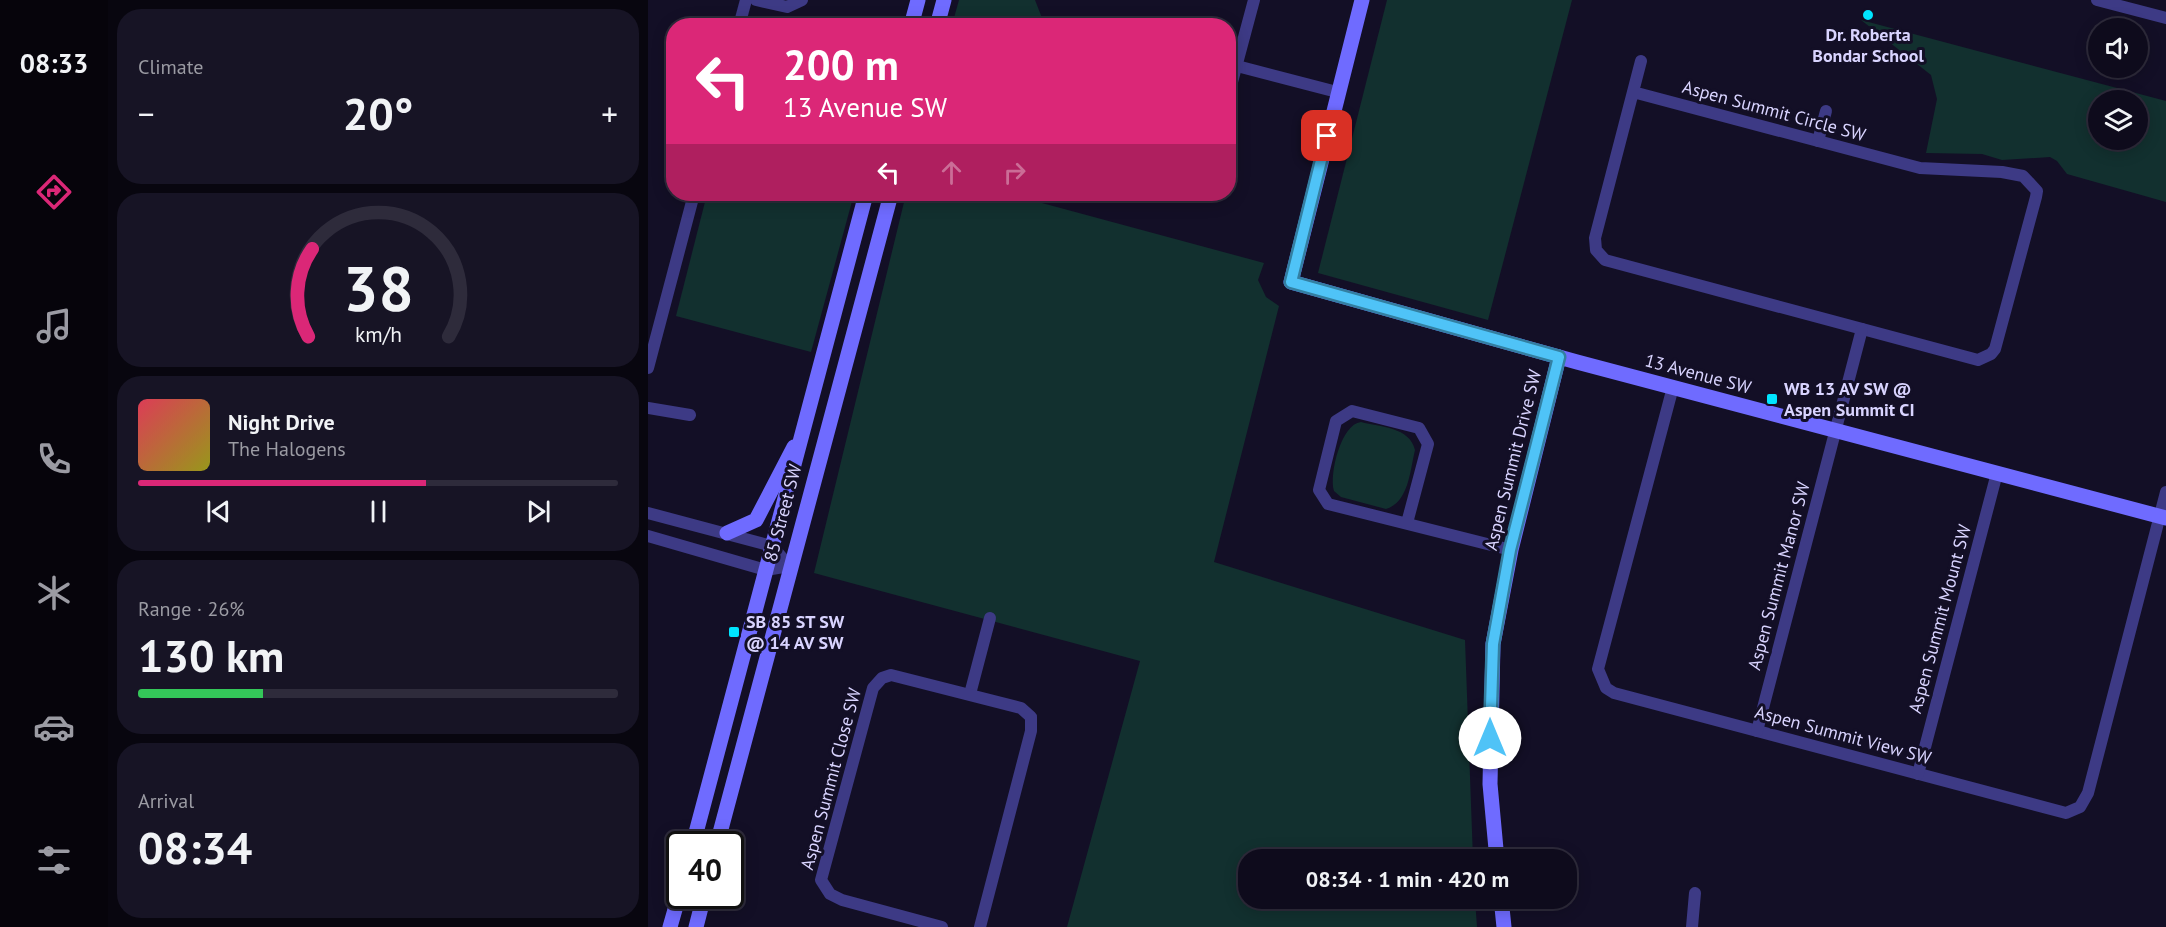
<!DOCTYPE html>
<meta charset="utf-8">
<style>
:root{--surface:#0e0b1c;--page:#171425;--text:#f1f3f6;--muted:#9b9ba3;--line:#2e2b3b;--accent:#db2777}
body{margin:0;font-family:"PT Sans",sans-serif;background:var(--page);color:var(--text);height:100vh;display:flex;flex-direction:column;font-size:22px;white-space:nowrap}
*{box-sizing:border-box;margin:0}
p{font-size:20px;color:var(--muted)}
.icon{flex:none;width:33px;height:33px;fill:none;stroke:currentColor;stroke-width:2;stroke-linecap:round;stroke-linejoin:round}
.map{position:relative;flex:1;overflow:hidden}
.drawer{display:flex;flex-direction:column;gap:9px;padding:9px;background:#08060f;width:540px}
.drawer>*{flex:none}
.top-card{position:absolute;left:18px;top:18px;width:570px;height:183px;border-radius:24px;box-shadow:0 3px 15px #0003,0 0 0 2px var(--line);background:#db2777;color:#fff;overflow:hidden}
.buttons{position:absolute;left:1440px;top:18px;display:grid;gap:12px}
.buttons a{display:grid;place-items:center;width:60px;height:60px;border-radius:50%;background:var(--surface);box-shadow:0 3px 15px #0003,0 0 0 2px var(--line);font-size:30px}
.speed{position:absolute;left:18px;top:831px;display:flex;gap:12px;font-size:30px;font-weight:700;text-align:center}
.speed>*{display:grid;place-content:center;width:78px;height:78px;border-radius:50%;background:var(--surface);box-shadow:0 3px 15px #0003,0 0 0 2px var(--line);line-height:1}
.speed .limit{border:3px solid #111;border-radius:9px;background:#fff;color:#111}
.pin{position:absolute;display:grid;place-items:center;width:51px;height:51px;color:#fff;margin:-26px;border-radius:12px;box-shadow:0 3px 9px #0006}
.me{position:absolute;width:66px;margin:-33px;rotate:0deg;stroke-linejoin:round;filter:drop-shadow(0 0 4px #0008)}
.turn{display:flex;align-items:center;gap:21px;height:126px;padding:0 18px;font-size:27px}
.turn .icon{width:78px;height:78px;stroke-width:2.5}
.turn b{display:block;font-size:42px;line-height:51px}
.lanes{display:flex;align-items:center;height:57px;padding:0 18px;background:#0003;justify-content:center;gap:30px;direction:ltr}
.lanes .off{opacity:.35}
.big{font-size:45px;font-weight:800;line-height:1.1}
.drawer .tile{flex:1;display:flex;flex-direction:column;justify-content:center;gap:9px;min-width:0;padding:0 21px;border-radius:24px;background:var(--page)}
.drawer .dial{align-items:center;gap:0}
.dial svg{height:156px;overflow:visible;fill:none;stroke:var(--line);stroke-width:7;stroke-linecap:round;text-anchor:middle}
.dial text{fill:var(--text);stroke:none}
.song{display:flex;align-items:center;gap:18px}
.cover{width:72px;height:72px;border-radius:9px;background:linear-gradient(135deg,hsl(350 70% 55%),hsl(60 70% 35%))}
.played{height:6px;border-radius:3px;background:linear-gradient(90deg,var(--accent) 60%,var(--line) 60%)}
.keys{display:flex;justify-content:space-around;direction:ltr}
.heat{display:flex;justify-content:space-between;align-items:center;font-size:33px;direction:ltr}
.charge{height:9px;border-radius:4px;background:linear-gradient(90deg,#34c759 26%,var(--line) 0)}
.trip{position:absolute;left:590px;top:849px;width:339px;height:60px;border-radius:24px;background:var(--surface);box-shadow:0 3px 15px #0003,0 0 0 2px var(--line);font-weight:800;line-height:60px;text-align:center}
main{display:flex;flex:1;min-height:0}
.dock{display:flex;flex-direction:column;width:108px;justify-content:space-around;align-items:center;background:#06040b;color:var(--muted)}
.dock .icon{width:42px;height:42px}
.dock .selected{color:var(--accent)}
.dock b{font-size:27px;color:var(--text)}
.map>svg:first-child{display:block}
.green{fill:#12302f;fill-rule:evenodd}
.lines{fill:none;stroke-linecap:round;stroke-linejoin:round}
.street{stroke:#3d3a85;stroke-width:12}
.secondary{stroke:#6f6bff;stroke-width:15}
.route-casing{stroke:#337fa1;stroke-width:15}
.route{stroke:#4fc3f7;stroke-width:10}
.poi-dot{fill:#00e5ff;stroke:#130f26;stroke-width:2}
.labels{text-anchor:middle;stroke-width:6;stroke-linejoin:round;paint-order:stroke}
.poi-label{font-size:18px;font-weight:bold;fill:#d9d4ff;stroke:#130f26;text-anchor:start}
.street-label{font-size:18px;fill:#d9d4ff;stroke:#130f26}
</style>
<main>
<nav class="dock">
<b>08:33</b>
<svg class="icon selected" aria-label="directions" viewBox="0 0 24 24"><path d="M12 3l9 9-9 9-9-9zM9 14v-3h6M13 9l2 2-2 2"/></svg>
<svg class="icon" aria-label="music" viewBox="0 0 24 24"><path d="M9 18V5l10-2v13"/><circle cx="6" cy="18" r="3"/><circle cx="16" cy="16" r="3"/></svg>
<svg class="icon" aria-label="phone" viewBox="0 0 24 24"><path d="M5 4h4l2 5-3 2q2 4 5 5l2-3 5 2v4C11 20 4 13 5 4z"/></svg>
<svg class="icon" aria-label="climate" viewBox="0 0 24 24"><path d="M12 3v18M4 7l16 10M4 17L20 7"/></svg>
<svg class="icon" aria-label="car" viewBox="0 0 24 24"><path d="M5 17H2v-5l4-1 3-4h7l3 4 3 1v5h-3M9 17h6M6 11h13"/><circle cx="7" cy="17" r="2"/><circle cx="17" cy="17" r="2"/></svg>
<svg class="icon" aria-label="filters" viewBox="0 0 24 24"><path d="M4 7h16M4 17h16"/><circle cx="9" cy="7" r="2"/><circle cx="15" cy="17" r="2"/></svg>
</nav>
<section class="drawer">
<div class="tile"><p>Climate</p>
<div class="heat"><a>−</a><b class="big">20°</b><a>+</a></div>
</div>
<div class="tile dial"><svg viewBox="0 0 100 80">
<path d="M14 69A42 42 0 1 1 86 69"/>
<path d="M14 69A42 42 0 0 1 16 24" stroke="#db2777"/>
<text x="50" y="56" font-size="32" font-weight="700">38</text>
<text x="50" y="72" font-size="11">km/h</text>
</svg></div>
<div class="tile">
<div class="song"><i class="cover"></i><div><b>Night Drive</b><p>The Halogens</p></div></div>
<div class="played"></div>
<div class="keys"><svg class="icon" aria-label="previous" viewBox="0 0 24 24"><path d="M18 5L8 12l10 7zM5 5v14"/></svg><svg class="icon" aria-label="pause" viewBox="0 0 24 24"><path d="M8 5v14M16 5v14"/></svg><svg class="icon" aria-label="next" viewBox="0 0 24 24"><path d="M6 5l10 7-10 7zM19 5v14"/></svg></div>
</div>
<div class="tile"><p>Range · 26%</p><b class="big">130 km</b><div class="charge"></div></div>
<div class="tile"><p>Arrival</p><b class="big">08:34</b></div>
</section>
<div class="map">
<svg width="1518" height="927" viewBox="0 0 1518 927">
<rect width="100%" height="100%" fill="#130f26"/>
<g class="green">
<path d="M311 0H387L394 18 384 25H304Z"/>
<path d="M739 0H924L840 320 670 273Z"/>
<path d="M1213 20 1518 101V202L1419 174 1409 161 1402 157 1354 160 1334 154 1278 153 1289 99 1283 75ZM1450 100H1490V140H1450Z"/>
<path d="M59 194H206L163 352 28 316Z"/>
<path d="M258 194H361L616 263 610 280 618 297 631 306 566 562 817 640 825 859 600 860V898L827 899 829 927H419L492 661 166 573Z"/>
<path d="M713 422C732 427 762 427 767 450 762 470 761 502 738 509L693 497 686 491C681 474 693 424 713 422Z"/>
</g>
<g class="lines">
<g class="street">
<path d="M108 0 139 7 154 0"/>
<path d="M1449 0 1518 18"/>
<path d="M91 26 98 0"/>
<path d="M589 66 689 92"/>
<path d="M985 92 1272 168 1354 172 1375 176 1389 191 1388 197 1347 349 1343 354 1330 360 957 260 948 250 947 238 993 61"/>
<path d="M580 97 606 0"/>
<path d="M1170 141 1178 111"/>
<path d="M0 368 46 194"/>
<path d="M1025 387 950 669 958 688 966 693 1418 813 1432 807 1440 793 1518 492"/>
<path d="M0 408 42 415"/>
<path d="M0 513 124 546 141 566"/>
<path d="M759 523 780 444 771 428 704 411 688 421 671 490 680 504 863 550"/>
<path d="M0 536 118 570 141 566"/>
<path d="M322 694 342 618"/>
<path d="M1109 731 1214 329"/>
<path d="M1270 774 1349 473"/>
<path d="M294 927 194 900 182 894 173 880 225 688 234 678 243 675 373 708 383 717V731L332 927"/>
<path d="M1044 927 1047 893"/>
</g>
<g class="secondary">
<path d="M714 0 643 282 929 362 1518 518"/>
<path d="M263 26 270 0"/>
<path d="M289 26 296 0"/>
<path d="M79 533 108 520 146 447"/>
<path d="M45 844 218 194"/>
<path d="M69 844 243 194"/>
<path d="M849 860 842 784 845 644 863 550 911 357"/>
<path d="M853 898 856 927"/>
<path d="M22 927 32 892"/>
<path d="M48 927 56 896"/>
</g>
</g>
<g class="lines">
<defs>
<path id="route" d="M679 136 643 282 911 357 862 550 845 644 842 738"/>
</defs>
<use href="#route" class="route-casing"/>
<use href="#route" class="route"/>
</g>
<g class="poi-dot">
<circle cx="1220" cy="15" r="6"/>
<rect x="1118" y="393" width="12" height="12" rx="3"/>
<rect x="80" y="626" width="12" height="12" rx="3"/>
</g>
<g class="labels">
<g class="poi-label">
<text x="1220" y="41" text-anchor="middle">Dr. Roberta<tspan x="1220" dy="21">Bondar School</tspan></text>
<text x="1136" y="395">WB 13 AV SW @<tspan x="1136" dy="21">Aspen Summit CI</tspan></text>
<text x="98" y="628">SB 85 ST SW<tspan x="98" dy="21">@ 14 AV SW</tspan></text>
</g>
<g class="street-label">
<text transform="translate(1126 111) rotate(15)" y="6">Aspen Summit Circle SW</text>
<text transform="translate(1050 374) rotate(15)" y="6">13 Avenue SW</text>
<text transform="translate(865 460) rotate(-76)" y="6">Aspen Summit Drive SW</text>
<text transform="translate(135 513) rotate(-75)" y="6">85 Street SW</text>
<text transform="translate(1131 576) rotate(-75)" y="6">Aspen Summit Manor SW</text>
<text transform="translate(1292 619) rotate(-75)" y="6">Aspen Summit Mount SW</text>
<text transform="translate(1195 735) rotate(15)" y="6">Aspen Summit View SW</text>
<text transform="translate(183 779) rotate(-75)" y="6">Aspen Summit Close SW</text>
</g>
</g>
</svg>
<div class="buttons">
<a><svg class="icon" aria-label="sound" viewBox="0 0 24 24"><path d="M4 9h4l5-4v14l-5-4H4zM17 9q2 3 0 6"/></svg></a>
<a><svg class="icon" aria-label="layers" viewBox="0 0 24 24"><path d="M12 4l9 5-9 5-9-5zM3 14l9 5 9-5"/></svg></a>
</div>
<div class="speed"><div class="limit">40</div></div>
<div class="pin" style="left:679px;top:136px;background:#d93025"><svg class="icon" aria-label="arrive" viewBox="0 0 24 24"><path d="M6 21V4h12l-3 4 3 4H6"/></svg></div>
<svg class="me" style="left:842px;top:738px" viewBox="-20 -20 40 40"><circle r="19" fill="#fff"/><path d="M0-13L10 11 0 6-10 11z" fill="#4fc3f7"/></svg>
<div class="trip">08:34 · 1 min · 420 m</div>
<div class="top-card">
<div class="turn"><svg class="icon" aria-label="left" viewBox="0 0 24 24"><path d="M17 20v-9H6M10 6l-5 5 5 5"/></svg><div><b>200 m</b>13 Avenue SW</div></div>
<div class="lanes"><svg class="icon" aria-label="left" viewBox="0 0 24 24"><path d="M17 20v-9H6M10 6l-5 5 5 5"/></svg><svg class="icon off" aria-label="ahead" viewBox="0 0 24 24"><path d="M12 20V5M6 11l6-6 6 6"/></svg><svg class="icon off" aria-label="right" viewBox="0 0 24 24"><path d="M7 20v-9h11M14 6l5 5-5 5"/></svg></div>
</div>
</div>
</main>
